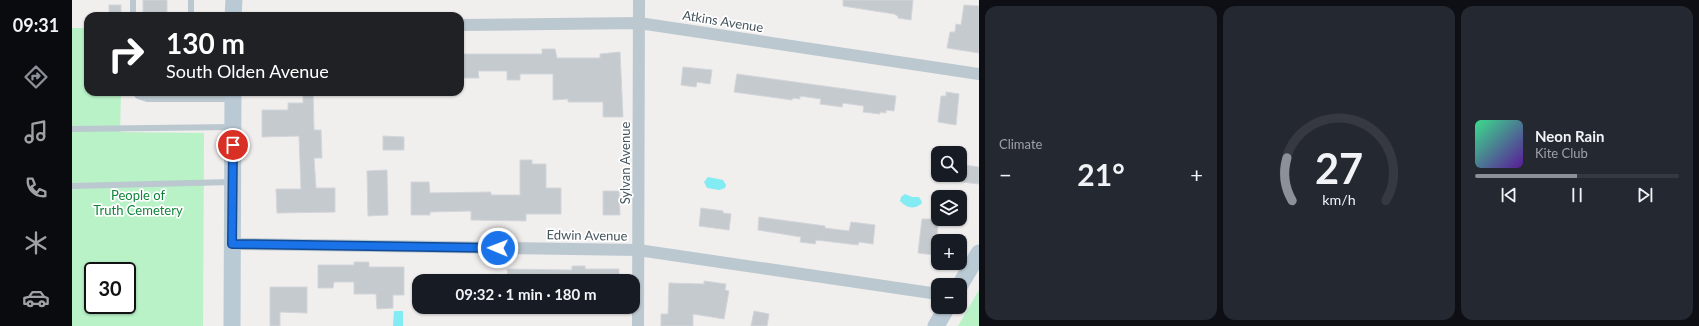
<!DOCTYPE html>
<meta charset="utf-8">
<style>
:root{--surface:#171b24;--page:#242831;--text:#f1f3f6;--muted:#9ea1a6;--line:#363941;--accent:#8c9099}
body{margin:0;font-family:Lato,sans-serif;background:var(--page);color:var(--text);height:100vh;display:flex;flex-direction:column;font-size:15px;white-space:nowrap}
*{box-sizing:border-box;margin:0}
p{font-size:13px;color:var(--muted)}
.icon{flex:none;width:22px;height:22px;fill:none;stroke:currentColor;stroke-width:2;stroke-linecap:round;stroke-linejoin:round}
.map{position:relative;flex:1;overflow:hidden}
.drawer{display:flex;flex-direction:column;gap:6px;padding:6px;background:#0d0f14;width:720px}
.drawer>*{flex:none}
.top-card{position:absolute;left:12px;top:12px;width:380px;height:84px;border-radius:12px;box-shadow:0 1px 3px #0004;background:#202124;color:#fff;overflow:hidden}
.buttons{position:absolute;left:859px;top:146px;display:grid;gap:8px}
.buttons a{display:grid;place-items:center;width:36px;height:36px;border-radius:8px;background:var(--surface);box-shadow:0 1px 3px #0004;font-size:20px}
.speed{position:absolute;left:12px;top:262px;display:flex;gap:8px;font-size:20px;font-weight:700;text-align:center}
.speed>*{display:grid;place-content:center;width:52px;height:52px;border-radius:50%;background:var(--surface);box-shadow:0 1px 3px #0004;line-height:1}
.speed .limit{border:2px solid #111;border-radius:6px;background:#fff;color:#111}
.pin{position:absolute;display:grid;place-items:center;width:34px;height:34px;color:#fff;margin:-17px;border:2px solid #fff;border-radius:50%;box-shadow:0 1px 4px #0007}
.me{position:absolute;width:44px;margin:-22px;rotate:271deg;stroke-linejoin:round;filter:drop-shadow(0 0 3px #0008)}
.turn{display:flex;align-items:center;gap:14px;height:84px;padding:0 16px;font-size:18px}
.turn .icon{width:52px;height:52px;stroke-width:2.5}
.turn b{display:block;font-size:28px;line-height:34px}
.big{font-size:30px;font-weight:700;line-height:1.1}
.drawer .widget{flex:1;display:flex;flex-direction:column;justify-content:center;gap:6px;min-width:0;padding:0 14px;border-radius:12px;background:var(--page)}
.drawer .dial{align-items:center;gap:0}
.dial svg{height:104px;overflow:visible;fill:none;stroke:var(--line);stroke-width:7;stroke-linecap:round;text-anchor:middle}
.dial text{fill:var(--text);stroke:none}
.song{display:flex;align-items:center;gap:12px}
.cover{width:48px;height:48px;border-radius:6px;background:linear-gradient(135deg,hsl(150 70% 55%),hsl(270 70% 35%))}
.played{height:4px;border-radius:2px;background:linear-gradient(90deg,var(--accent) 50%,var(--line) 50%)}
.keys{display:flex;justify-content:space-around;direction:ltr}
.heat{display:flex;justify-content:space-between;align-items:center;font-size:22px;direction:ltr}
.drawer .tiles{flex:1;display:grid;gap:6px;grid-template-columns:repeat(3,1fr)}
.trip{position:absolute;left:340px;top:274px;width:228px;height:40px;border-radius:12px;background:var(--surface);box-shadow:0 1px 3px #0004;font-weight:700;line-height:40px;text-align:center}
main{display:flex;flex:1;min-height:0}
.tabs{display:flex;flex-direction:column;width:72px;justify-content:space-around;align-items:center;background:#090b0e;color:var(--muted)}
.tabs .icon{width:28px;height:28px}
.tabs .on{color:var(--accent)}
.tabs b{font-size:18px;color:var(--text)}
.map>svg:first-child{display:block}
.green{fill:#b9f2c7;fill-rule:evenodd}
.water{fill:#83ebf2}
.building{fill:#c5cace;stroke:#d2d5da}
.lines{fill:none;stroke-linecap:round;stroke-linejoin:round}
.lane{stroke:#bbc8cf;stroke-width:6}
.street{stroke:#bbc8cf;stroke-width:12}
.secondary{stroke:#bacad4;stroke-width:17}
.route-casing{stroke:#114b97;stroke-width:10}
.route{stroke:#1a73e8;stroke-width:7}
.labels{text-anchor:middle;stroke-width:3.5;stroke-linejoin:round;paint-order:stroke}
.street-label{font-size:13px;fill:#45555d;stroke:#fff}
.park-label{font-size:13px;fill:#10843a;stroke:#fff}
</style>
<main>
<nav class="tabs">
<b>09:31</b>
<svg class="icon on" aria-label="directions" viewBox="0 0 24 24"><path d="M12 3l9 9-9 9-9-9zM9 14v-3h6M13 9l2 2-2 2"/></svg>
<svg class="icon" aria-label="music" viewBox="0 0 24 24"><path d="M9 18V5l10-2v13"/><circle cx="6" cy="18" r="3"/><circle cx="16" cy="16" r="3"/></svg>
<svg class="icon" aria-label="phone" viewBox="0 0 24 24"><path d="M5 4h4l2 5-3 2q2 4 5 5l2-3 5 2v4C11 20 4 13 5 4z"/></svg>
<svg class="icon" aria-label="climate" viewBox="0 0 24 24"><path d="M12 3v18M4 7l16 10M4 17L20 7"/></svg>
<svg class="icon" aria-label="car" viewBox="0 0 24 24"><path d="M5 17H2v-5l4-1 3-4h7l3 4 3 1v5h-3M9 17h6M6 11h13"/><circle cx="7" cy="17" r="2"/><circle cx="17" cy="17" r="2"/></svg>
</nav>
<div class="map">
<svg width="907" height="326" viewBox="0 0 907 326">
<rect width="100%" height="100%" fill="#f1eeee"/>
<g class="green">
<path d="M0 28H16V92H49L48 132 132 133 131 326H0ZM21 271H55V305H21Z"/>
<path d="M907 290V326H886Z"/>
</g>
<g class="water">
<path d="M636 177 651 180 654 185 653 188 647 190 635 188 632 182Z"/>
<path d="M833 194 840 197H847L850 202 849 204C841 210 835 208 828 201L829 197Z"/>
<path d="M322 311H331V326H321Z"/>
</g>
<g class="building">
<rect x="71" y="0" width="24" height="16"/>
<path d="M771 0H841L839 20 826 18V16L822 14 771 6Z"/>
<rect x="37" y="5" width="12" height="11"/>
<path d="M892 5 907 6V53L875 48 878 32H883L884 24 889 25Z"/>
<path d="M470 49H483L485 58H528V54L548 52 551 117H531V102H496V99L481 100V74H448V80H435V71H406L407 78H388V54H470Z"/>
<path d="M611 67 640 70 638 84 625 82 624 87 609 85Z"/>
<path d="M665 74 824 96 822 111 814 110V113L808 112V114L791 112 792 106 771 103 770 107 748 104 749 99 728 96V99L721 98 720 100 662 92Z"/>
<path d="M231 92H241L242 130H249L250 158H242L244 188H263V212L205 213 204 189H229L227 136 190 137V110H216V103H231Z"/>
<path d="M874 92 887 94 884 125 866 122 869 96H874Z"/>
<path d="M311 136 332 137V150H311Z"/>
<path d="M448 160H460V164H474V188H489V214H454V221L399 220V211L358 212V215H339V182H357L358 193 419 192V195H448Z"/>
<path d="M892 165 907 167V184L890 182Z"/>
<path d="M315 170 316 215 296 216 295 171Z"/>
<path d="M531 191H547L548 215H531Z"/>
<path d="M629 208 651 211V213L659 214 657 230 627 226Z"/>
<path d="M687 217 753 226V228L777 231 779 222 803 225 801 244 787 242 786 245 744 240 743 244 728 242 729 237 686 230Z"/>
<path d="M850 219H867L862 255 846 253Z"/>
<path d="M282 262H297V267H332V295H321V308L305 309 304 294H282V282H262L261 288H246V265H282Z"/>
<path d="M500 266H513V269H547V281H436L435 269 500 270Z"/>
<path d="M632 281 654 284 653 290 657 291 652 319 621 314V326H589V314H596L597 283 632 284Z"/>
<path d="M198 287H235V313L208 312V326H198Z"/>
<path d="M682 311 697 314 695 326H679Z"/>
</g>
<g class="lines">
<g class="lane">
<path d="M119 0V16"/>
<path d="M61 16V0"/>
<path d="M63 92 66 96 75 99H159"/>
<path d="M0 129 160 127"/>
<path d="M0 186 160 182"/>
</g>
<g class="street">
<path d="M388 25 567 23 907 74"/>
<path d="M160 244 566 250 866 294"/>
<path d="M566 326 567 0"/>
</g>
<g class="secondary">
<path d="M161 16 162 0"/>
<path d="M888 285 907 253"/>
<path d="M160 326 161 92"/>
<path d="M864 326 875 307"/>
</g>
</g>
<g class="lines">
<defs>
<path id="route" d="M161 145 160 244 426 248"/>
</defs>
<use href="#route" class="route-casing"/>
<use href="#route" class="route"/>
</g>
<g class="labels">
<g class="street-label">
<text transform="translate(651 21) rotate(9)" y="5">Atkins Avenue</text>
<text transform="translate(553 163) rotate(-90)" y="5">Sylvan Avenue</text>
<text transform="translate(515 235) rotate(1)" y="5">Edwin Avenue</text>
</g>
<g class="park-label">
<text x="66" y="200">People of<tspan x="66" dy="15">Truth Cemetery</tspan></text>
</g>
</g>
</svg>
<div class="buttons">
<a><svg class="icon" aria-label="search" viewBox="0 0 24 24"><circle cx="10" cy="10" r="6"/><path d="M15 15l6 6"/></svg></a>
<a><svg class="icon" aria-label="layers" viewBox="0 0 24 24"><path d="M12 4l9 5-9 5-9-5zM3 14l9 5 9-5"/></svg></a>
<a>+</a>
<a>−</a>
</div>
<div class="speed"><div class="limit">30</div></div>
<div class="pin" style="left:161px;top:145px;background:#d93025"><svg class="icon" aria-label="arrive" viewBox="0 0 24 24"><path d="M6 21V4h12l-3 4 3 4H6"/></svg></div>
<svg class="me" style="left:426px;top:248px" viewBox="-20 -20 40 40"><circle r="17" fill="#1a73e8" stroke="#fff" stroke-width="3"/><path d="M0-11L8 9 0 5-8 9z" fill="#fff"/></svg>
<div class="trip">09:32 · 1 min · 180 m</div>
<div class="top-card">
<div class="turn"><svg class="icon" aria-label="right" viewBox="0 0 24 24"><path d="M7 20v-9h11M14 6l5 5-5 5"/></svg><div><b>130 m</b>South Olden Avenue</div></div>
</div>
</div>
<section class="drawer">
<div class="tiles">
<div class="widget"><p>Climate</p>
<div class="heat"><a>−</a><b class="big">21°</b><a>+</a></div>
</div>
<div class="widget dial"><svg viewBox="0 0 100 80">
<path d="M14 69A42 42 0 1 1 86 69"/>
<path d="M14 69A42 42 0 0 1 10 36" stroke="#8c9099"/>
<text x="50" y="56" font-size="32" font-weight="700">27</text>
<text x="50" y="72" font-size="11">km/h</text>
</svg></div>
<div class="widget">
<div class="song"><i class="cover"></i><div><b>Neon Rain</b><p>Kite Club</p></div></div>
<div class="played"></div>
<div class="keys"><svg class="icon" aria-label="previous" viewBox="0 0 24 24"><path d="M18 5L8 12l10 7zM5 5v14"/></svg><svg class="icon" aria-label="pause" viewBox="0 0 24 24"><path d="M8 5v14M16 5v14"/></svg><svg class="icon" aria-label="next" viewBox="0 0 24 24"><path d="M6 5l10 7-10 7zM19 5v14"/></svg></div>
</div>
</div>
</section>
</main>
